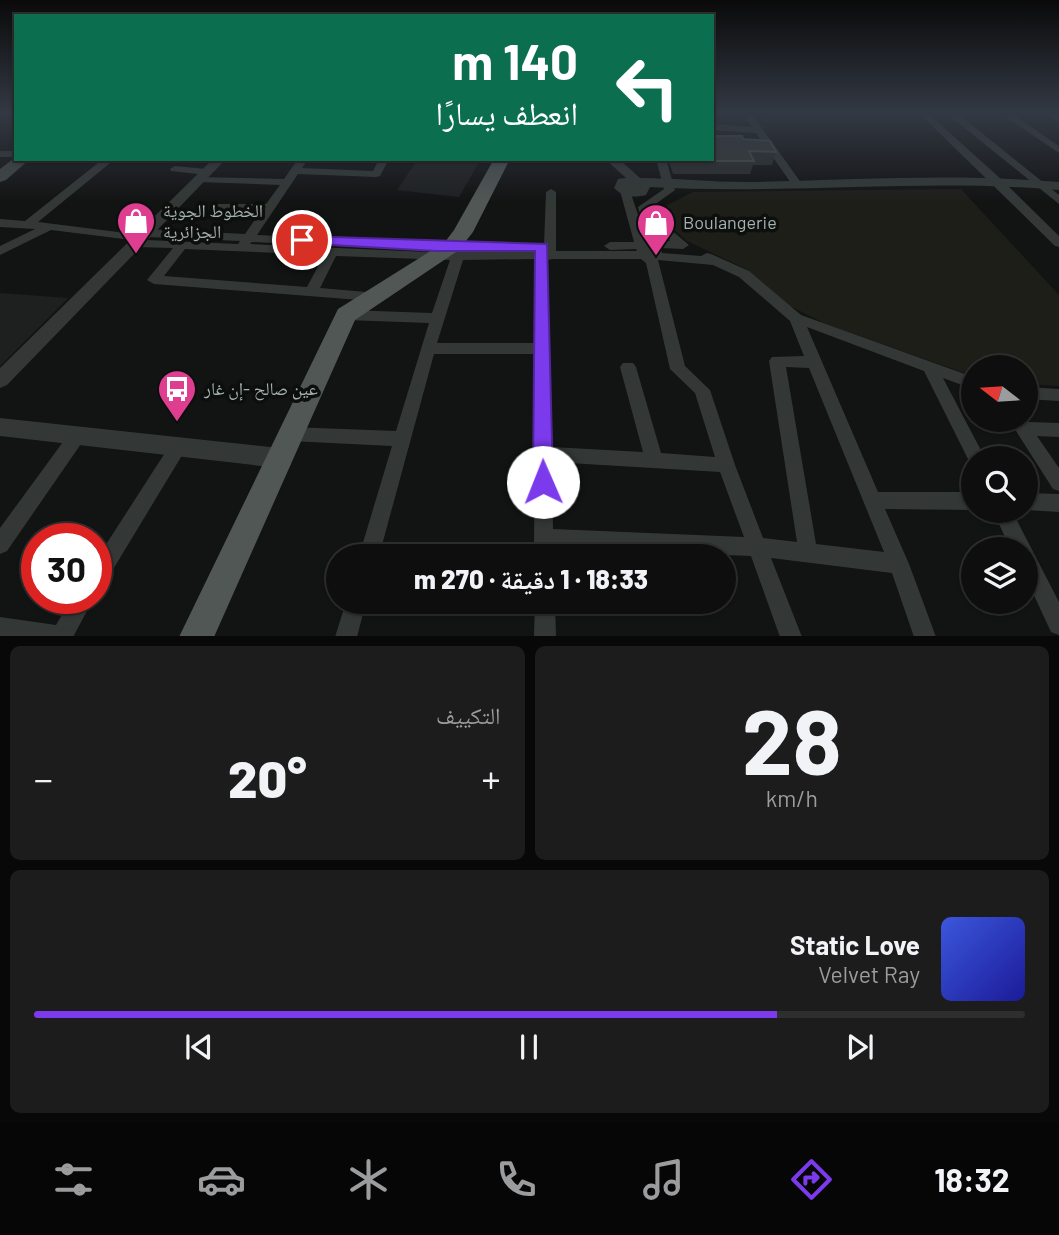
<!DOCTYPE html>
<html lang="ar">
<meta charset="utf-8">
<style>
:root{--surface:#0e0e0e;--page:#1c1c1c;--text:#f1f3f6;--muted:#9b9c9e;--line:#2e2e2e;--accent:#7c3aed}
body{margin:0;font-family:Barlow,"Noto Naskh Arabic",sans-serif;background:var(--page);color:var(--text);direction:rtl;height:100vh;display:flex;flex-direction:column;font-size:26px;white-space:nowrap}
*{box-sizing:border-box;margin:0}
p{font-size:23px;color:var(--muted)}
.icon{flex:none;width:38px;height:38px;fill:none;stroke:currentColor;stroke-width:2;stroke-linecap:round;stroke-linejoin:round}
.map{position:relative;height:636px;overflow:hidden;direction:ltr}
.details{display:flex;flex-direction:column;gap:10px;padding:10px;background:#080808;flex:1}
.details>*{flex:none}
.hud{position:absolute;left:14px;top:14px;width:700px;height:147px;border-radius:0px;box-shadow:0 2px 5px #0004,0 0 0 2px var(--line);direction:rtl;background:#0b6e4f;color:#fff;overflow:hidden}
.needle{width:46px;rotate:287deg}
.tools{position:absolute;left:961px;top:355px;display:grid;gap:14px}
.tools a{display:grid;place-items:center;width:77px;height:77px;border-radius:50%;background:var(--surface);box-shadow:0 2px 5px #0004,0 0 0 2px var(--line);font-size:35px}
.speed{position:absolute;left:21px;top:523px;display:flex;gap:14px;font-size:35px;font-weight:700;text-align:center}
.speed>*{display:grid;place-content:center;width:91px;height:91px;border-radius:50%;background:var(--surface);box-shadow:0 2px 5px #0004,0 0 0 2px var(--line);line-height:1}
.speed .limit{border:10px solid #d22;background:#fff;color:#111}
.pin{position:absolute;display:grid;place-items:center;width:60px;height:60px;color:#fff;margin:-30px;border:4px solid #fff;border-radius:50%;box-shadow:0 2px 7px #0007}
.me{position:absolute;width:77px;margin:-38px;rotate:359deg;stroke-linejoin:round;filter:drop-shadow(0 0 5px #0008)}
.turn{display:flex;align-items:center;gap:24px;height:147px;padding:0 21px;font-size:32px}
.turn .icon{width:91px;height:91px;stroke-width:2.5}
.turn b{display:block;font-size:49px;line-height:60px}
.big{font-size:52px;font-weight:800;line-height:1.1}
.details .card{flex:1;display:flex;flex-direction:column;justify-content:center;gap:10px;min-width:0;padding:0 24px;border-radius:10px;background:var(--page)}
.details .dial{align-items:center;gap:0}
.dial b{font-size:91px;line-height:1}
.song{display:flex;align-items:center;gap:21px}
.cover{width:84px;height:84px;border-radius:10px;background:linear-gradient(135deg,hsl(230 70% 55%),hsl(240 70% 35%))}
.played{height:7px;border-radius:4px;background:linear-gradient(90deg,var(--accent) 75%,var(--line) 75%)}
.keys{display:flex;justify-content:space-around;direction:ltr}
.heat{display:flex;justify-content:space-between;align-items:center;font-size:38px;direction:ltr}
.details .tiles{flex:1;display:grid;gap:10px;grid-template-columns:1fr 1fr}
.card:last-child{grid-column:span 2}
.trip{position:absolute;left:326px;top:544px;width:410px;height:70px;border-radius:35px;background:var(--surface);box-shadow:0 2px 5px #0004,0 0 0 2px var(--line);font-weight:800;line-height:70px;text-align:center;direction:rtl}
.tab-bar{display:flex;height:112px;justify-content:space-around;align-items:center;background:#060606;color:var(--muted)}
.tab-bar .icon{width:49px;height:49px}
.tab-bar .current{color:var(--accent)}
.tab-bar b{font-size:32px;color:var(--text)}
.map>svg:first-child{display:block}
.built{fill:#1e2020}
.green{fill:#1e1e19}
.lines{fill:none;stroke-linecap:round;stroke-linejoin:round}
.minor{fill:#333837;fill-rule:evenodd}
.tertiary{fill:#333837;fill-rule:evenodd}
.secondary{fill:#424845;fill-rule:evenodd}
.primary{fill:#505754;fill-rule:evenodd}
.wall{fill:#2b2e2e}
.building{fill:#383c3b;stroke:#494f4d;stroke-width:2}
.route{fill:#7c3aed;stroke:#51269a;stroke-width:2}
.labels{text-anchor:middle;stroke-width:7;stroke-linejoin:round;paint-order:stroke}
.poi-label{font-size:18px;fill:#a5b3ac;stroke:#0d0e0e;text-anchor:start}
</style>
<div class="map">
<svg width="1059" height="637" viewBox="0 0 1059 637">
<rect width="100%" height="100%" fill="#121313"/>
<g class="built">
<path d="M418 159H481L459 197 397 190Z"/>
<path d="M0 293 68 298 0 366Z"/>
</g>
<path class="green" d="M961 189 1059 295V386L1026 384V368H973V376L826 324 786 304 746 269 687 241 654 212 693 192Z"/>
<g class="lines">
<g class="minor">
<path d="M742 113H751L802 184 801 186H793L756 133 712 130V124L752 127Z"/>
<path d="M919 113H957L1059 195V204L950 116H931L1001 179 1059 236V247L1055 246Z"/>
<path d="M1000 113H1011L1059 146V153Z"/>
<path d="M1042 113H1053L1059 116V123Z"/>
<rect x="0" y="151" width="16" height="6"/>
<path d="M103 159H115L38 222 142 235 143 230 147 229 245 234 261 211 218 209 212 206 214 204H266L280 185 200 182 196 181V177L284 179 298 159H308L302 168 373 171 379 159H389L380 176 376 177 298 174 257 235 436 243 502 242 506 243 508 246 506 249 436 251 252 242 250 244 427 252H536L538 245H544L546 192 551 189 556 192V251H637L636 249 610 250 604 246 610 242H634L620 191 625 188 630 191 647 241 638 207 664 189 656 159H666L675 190 650 208 652 214 689 245 683 249 661 248 662 253 701 256 707 253 711 254 749 271 801 315 973 377V389L943 378 985 458H973V465L970 463 924 371 807 327 878 492H973V510L885 509 909 564 936 637H914L892 573 771 558 802 637H780L751 556 554 548V556H534L535 354H434L379 556H359L392 446 290 441 284 439 282 434 284 429 290 427 396 431 429 323 346 320 339 315 346 310 432 313 450 260 336 256 320 288 378 293 380 296 373 301 154 284 147 280 173 248 136 247 132 246 130 243 132 240 51 230 0 255V246L35 229 0 227V219L25 221ZM656 229 670 241H659ZM146 236 147 237 240 241 238 244 146 240ZM185 249 324 255 307 287 164 276ZM536 259 535 343H437L463 260ZM552 259H641L646 263 670 369 695 393 715 457 661 453 636 367 633 363H623L620 367 643 452 552 447 548 260ZM658 260 713 265 739 277 790 321 804 356 772 357 769 361 797 542 763 538 735 465 710 390 685 366ZM786 367 809 368 884 552 816 544ZM552 462 720 472 744 537 553 529Z"/>
<path d="M175 166 207 169 212 172 207 175 171 171 170 169Z"/>
<path d="M1026 387 1059 389V401L1026 399Z"/>
<path d="M1026 419 1028 422 1059 423V437L1037 436 1059 468V491L1053 489 1009 420Z"/>
<path d="M77 429 83 431 85 436 83 441 7 551 0 554V528L71 431Z"/>
<path d="M178 440 184 442 187 447 184 452 103 586 96 589V560L172 442Z"/>
<path d="M1026 493 1059 494V512L1026 510Z"/>
<path d="M993 511H1012L1059 602V635L1051 632 1026 578V550H1011Z"/>
<path d="M72 598H94L73 637H0V617L56 625Z"/>
<path d="M346 602H366L357 637H335Z"/>
<path d="M535 602H555L556 637H534Z"/>
</g>
<g class="tertiary">
<path d="M213 159H226L7 385 0 388V368Z"/>
<path d="M605 159H619L640 178C676 178 711 182 747 182 852 180 955 173 1059 182V190C923 178 787 195 650 187L646 195C634 198 623 197 614 188L618 179 626 178Z"/>
<path d="M0 418 279 448 287 451 290 458 287 465 279 468 0 436Z"/>
</g>
<path class="secondary" d="M16 157 30 159 6 180 0 182V169Z"/>
<path class="primary" d="M494 159H510L473 232 459 250 355 320 214 637H179L338 309 445 242 454 230Z"/>
</g>
<path class="wall" d="M743 139 776 152 772 165H753L750 174H673L668 159H712Z"/>
<path class="building" d="M712 136H742L743 139 770 141 776 152 749 151 754 161H676L675 159H712Z"/>
<linearGradient id="sky" x2="0" y2="1"><stop stop-color="#0a0a0a"/><stop offset="0.56" stop-color="#333944"/><stop offset="1" stop-color="#333944" stop-opacity="0"/></linearGradient>
<rect width="1059" height="202" fill="url(#sky)"/>
<path class="route" d="M302 236 547 244 553 482 550 488 543 491 536 488 533 482 535 251H436L297 243 295 240Z"/>
<defs>
<symbol id="shop-pin" viewBox="-11 -11 22 30"><path d="M0 17L-7.5 6A9.5 9.5 0 1 1 7.5 6Z" fill="#df3e90" stroke="#0d0e0e"/><path d="M-5-2.5h2.3a2.7 3.5 0 0 1 5.4 0H5L5.5 6h-11ZM-1.5-2.5h3a1.5 2.3 0 0 0-3 0Z" fill="#fff"/></symbol>
<symbol id="bus-pin" viewBox="-11 -11 22 30"><path d="M0 17L-7.5 6A9.5 9.5 0 1 1 7.5 6Z" fill="#df3e90" stroke="#0d0e0e"/><path d="M-5-6H5V4H4V6H2V4H-2V6H-4V4H-5ZM-3.5-4V0h7V-4ZM-3.5 1.2v1.5H-2V1.2ZM2 1.2v1.5H3.5V1.2Z" fill="#fff"/></symbol>
</defs>
<g fill-rule="evenodd">
<use href="#shop-pin" x="114" y="199" width="44" height="60"/>
<use href="#shop-pin" x="634" y="201" width="44" height="60"/>
<use href="#bus-pin" x="155" y="367" width="44" height="60"/>
</g>
<g class="labels">
<g class="poi-label">
<text x="163" y="217">الخطوط الجوية<tspan x="163" dy="21">الجزائرية</tspan></text>
<text x="683" y="229">Boulangerie</text>
<text x="204" y="395">عين صالح -إن غار</text>
</g>
</g>
</svg>
<div class="tools">
<a><svg class="needle" viewBox="-14 -14 28 28"><path d="M0-13l5 13h-10z" fill="#e53935"/><path d="M0 13l5-13h-10z" fill="#9b9c9e"/></svg></a>
<a><svg class="icon" aria-label="search" viewBox="0 0 24 24"><circle cx="10" cy="10" r="6"/><path d="M15 15l6 6"/></svg></a>
<a><svg class="icon" aria-label="layers" viewBox="0 0 24 24"><path d="M12 4l9 5-9 5-9-5zM3 14l9 5 9-5"/></svg></a>
</div>
<div class="speed"><div class="limit">30</div></div>
<div class="pin" style="left:302px;top:240px;background:#d93025"><svg class="icon" aria-label="arrive" viewBox="0 0 24 24"><path d="M6 21V4h12l-3 4 3 4H6"/></svg></div>
<svg class="me" style="left:543px;top:482px" viewBox="-20 -20 40 40"><circle r="19" fill="#fff"/><path d="M0-13L10 11 0 6-10 11z" fill="#7c3aed"/></svg>
<div class="trip">18:33 · 1 دقيقة · 270 m</div>
<div class="hud">
<div class="turn"><svg class="icon" aria-label="left" viewBox="0 0 24 24"><path d="M17 20v-9H6M10 6l-5 5 5 5"/></svg><div><b>140 m</b>انعطف يسارًا</div></div>
</div>
</div>
<section class="details">
<div class="tiles">
<div class="card dial"><b>28</b><p>km/h</p></div>
<div class="card"><p>التكييف</p>
<div class="heat"><a>−</a><b class="big">20°</b><a>+</a></div>
</div>
<div class="card">
<div class="song"><i class="cover"></i><div><b>Static Love</b><p>Velvet Ray</p></div></div>
<div class="played"></div>
<div class="keys"><svg class="icon" aria-label="previous" viewBox="0 0 24 24"><path d="M18 5L8 12l10 7zM5 5v14"/></svg><svg class="icon" aria-label="pause" viewBox="0 0 24 24"><path d="M8 5v14M16 5v14"/></svg><svg class="icon" aria-label="next" viewBox="0 0 24 24"><path d="M6 5l10 7-10 7zM19 5v14"/></svg></div>
</div>
</div>
</section>
<nav class="tab-bar">
<b>18:32</b>
<svg class="icon current" aria-label="directions" viewBox="0 0 24 24"><path d="M12 3l9 9-9 9-9-9zM9 14v-3h6M13 9l2 2-2 2"/></svg>
<svg class="icon" aria-label="music" viewBox="0 0 24 24"><path d="M9 18V5l10-2v13"/><circle cx="6" cy="18" r="3"/><circle cx="16" cy="16" r="3"/></svg>
<svg class="icon" aria-label="phone" viewBox="0 0 24 24"><path d="M5 4h4l2 5-3 2q2 4 5 5l2-3 5 2v4C11 20 4 13 5 4z"/></svg>
<svg class="icon" aria-label="climate" viewBox="0 0 24 24"><path d="M12 3v18M4 7l16 10M4 17L20 7"/></svg>
<svg class="icon" aria-label="car" viewBox="0 0 24 24"><path d="M5 17H2v-5l4-1 3-4h7l3 4 3 1v5h-3M9 17h6M6 11h13"/><circle cx="7" cy="17" r="2"/><circle cx="17" cy="17" r="2"/></svg>
<svg class="icon" aria-label="filters" viewBox="0 0 24 24"><path d="M4 7h16M4 17h16"/><circle cx="9" cy="7" r="2"/><circle cx="15" cy="17" r="2"/></svg>
</nav>
